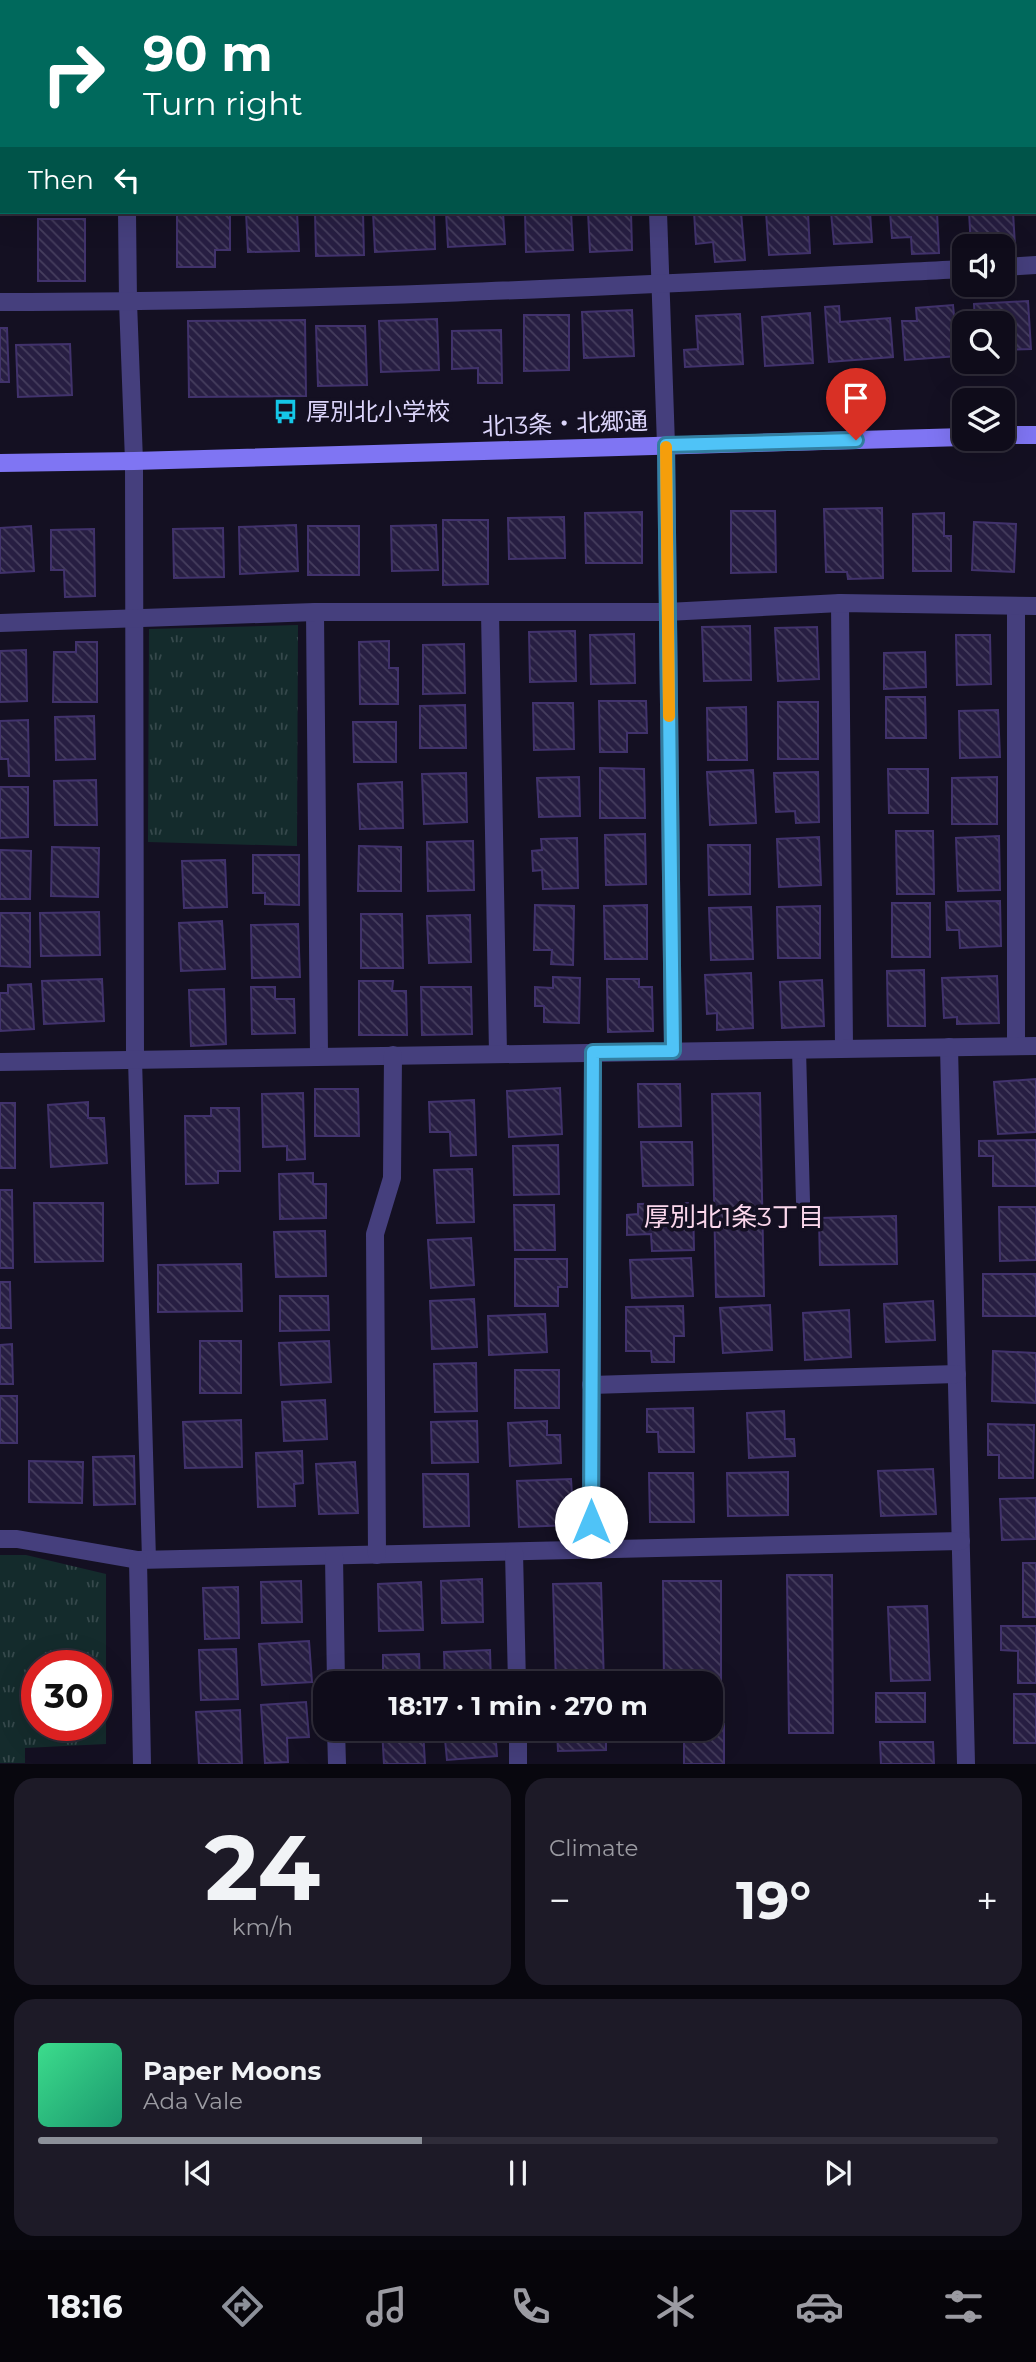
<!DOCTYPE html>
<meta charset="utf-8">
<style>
:root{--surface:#0f0c1a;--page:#1d1a27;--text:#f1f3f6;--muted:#9b9ba2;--line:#2f2c39;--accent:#8c9099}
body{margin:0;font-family:Montserrat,"Noto Sans JP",sans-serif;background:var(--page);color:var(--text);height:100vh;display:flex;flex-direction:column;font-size:26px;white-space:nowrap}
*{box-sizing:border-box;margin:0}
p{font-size:23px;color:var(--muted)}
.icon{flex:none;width:38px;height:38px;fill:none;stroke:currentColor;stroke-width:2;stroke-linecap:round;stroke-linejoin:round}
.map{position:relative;height:1764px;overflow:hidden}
.details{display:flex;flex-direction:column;gap:14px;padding:14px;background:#08070e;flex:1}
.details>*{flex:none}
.banner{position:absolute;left:0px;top:0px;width:1036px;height:214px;box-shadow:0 7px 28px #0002,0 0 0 2px var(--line);background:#00695c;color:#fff;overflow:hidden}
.controls{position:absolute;left:952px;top:234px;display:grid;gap:14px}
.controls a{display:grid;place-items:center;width:63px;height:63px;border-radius:14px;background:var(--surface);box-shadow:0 7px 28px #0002,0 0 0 2px var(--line);font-size:35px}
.speed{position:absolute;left:21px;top:1650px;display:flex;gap:14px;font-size:35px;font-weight:700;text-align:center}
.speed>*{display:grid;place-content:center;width:91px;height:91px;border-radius:50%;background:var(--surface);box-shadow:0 7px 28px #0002,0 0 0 2px var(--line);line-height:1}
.speed .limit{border:10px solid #d22;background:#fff;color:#111}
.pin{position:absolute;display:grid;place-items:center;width:60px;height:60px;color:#fff;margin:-72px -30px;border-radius:50% 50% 50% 0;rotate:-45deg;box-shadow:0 0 7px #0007}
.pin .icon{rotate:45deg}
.me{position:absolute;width:77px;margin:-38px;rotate:0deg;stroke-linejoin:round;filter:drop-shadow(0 0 5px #0008)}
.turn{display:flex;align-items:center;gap:24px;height:147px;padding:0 28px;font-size:32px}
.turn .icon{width:91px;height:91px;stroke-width:2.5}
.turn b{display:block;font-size:49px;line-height:60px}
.then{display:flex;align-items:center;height:66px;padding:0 28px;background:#0003;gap:14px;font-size:26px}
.big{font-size:52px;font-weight:700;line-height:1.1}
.details .tile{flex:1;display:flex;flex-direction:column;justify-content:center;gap:10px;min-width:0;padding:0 24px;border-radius:21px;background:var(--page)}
.details .dial{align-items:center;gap:0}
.dial b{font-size:91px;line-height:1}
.song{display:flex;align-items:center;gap:21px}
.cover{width:84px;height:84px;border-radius:10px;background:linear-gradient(135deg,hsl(150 70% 55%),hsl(160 70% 35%))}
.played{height:7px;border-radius:4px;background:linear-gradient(90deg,var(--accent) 40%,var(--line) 40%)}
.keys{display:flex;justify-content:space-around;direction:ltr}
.heat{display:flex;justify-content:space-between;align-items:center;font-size:38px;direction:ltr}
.details .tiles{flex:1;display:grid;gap:14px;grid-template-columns:1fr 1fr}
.tile:last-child{grid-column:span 2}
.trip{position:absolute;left:313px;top:1671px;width:410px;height:70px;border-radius:21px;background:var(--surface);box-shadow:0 7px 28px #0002,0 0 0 2px var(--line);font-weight:700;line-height:70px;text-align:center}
.menu{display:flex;height:112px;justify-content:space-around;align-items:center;background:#06050a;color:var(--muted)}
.menu .icon{width:49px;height:49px}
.menu .on{color:var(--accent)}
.menu b{font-size:32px;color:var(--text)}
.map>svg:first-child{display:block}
.park{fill:url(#park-tufts);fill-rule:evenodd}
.water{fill:url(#water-rules)}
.building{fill:url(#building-back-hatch);stroke:#41326c;stroke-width:2}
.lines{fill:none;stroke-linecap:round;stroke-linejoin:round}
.lane{stroke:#453f7d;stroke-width:14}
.street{stroke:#453f7d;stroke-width:18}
.secondary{stroke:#7f75f3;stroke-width:18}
.route-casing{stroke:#337fa1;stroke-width:18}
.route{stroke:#4fc3f7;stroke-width:12}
.slow{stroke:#f59e0b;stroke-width:12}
.labels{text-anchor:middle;stroke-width:7;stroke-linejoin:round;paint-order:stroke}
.poi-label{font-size:24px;fill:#dcd5fb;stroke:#141022;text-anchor:start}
.street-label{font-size:24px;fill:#dcd5fb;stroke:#141022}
.neighbourhood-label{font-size:26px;fill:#fbd7ec;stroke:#141022}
</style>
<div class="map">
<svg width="1036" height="1764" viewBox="0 0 1036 1764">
<defs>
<pattern id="park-tufts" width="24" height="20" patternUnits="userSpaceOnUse" patternTransform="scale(1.75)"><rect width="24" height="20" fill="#142b2c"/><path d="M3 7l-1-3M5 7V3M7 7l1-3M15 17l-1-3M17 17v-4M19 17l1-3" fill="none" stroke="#36494c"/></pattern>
<pattern id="water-rules" width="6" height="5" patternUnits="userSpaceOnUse" patternTransform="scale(1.75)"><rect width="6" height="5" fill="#0e1d3d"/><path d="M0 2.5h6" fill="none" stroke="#303d5a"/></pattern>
<pattern id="building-back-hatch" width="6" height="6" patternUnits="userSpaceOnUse" patternTransform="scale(1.75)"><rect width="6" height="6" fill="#271e42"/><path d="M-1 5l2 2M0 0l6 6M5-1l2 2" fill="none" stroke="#463e5e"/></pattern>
</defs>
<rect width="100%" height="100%" fill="#141022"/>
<g class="park">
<path d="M298 625 297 846 148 842 149 629Z"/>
<path d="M0 1555H26L106 1574V1744L25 1748V1763H0ZM37 1666H96V1726H37Z"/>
</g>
<rect class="water" x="639" y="0" width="155" height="2"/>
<g class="building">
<path d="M248 0H492V2H249Z"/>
<rect x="876" y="0" width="45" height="2"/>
<rect x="941" y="0" width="52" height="2"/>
<path d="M1010 0H1036V33H1034V2Z"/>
<path d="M1034 102H1036L1034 167Z"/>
<path d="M177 212H230V250H215V267H177Z"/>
<path d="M246 212H297L299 251 248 252Z"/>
<path d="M315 212H363L364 255 316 256Z"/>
<path d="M373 212H434L435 249 375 252Z"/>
<path d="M446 212H503L505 244 448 247Z"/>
<path d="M525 212H571L573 250 526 252Z"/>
<path d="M588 212H631L632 250 590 252Z"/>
<path d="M694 212H741L745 260 715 262 713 242 696 244Z"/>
<path d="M766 212H808L810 253 769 255Z"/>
<path d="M831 212H870L872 242 834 244Z"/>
<path d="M890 212H937L939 253 912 254 911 237 892 238Z"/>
<path d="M969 212H1013L1015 246 971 247Z"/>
<rect x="38" y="219" width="47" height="62"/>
<path d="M1028 301 1031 349 1003 350V324H975L974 304Z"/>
<path d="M953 305 958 356 905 360 902 321H917L916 308Z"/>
<path d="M839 306 840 322 890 318 893 357 829 362 825 307Z"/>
<path d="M632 310 634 356 584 358 582 312Z"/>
<path d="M810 313 813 363 765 366 762 317Z"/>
<path d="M740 314 743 364 685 367 684 350 698 349 696 316Z"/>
<path d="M524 315H569V370L524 371Z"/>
<path d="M437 319 439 370 381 372 379 321Z"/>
<path d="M305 320 306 396 189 397 188 321Z"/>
<path d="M316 326H365L367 385 318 386Z"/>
<path d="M0 328H7L9 382H0Z"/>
<path d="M501 330 502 383H478V368L452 369V331Z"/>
<path d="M70 344 72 395 18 397 16 345Z"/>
<path d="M882 508 883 578 848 579 847 572H826L824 509Z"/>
<path d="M731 511H775L776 572 731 573Z"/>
<path d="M642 512V563H586L585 513Z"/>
<path d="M944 513V536H951V571H913V514Z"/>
<path d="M564 517 565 558 509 559 508 518Z"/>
<path d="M443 520H488V584L443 585Z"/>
<path d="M974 522 1016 524 1014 572 972 570Z"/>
<path d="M296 525 298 571 240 574 239 527Z"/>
<path d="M436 525 438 570 392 571 391 526Z"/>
<path d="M31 526 34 571 0 573V528Z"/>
<rect x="308" y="526" width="51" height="49"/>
<path d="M223 528 224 577 174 578 173 529Z"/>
<path d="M94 529 95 596 65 597 64 570H51V530Z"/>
<path d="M750 626 751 680 704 681 702 627Z"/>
<path d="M817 627 819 679 778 681 775 628Z"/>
<path d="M575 631 576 681 530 682 529 632Z"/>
<path d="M634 634 635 683 591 684 590 635Z"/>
<path d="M956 635H990L991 684 957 685Z"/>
<path d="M389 641V668H398V704H360L359 642Z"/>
<path d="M76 642H97V702H53L54 652H76Z"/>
<path d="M464 644 465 693 423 694V645Z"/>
<path d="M26 650 27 701 0 702V651Z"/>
<path d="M925 652 926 687 884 689V653Z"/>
<path d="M886 697H925L926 738H886Z"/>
<path d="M599 701H646L647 733H627V752H600Z"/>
<rect x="778" y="702" width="40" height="57"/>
<path d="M533 703H573L574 749 534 750Z"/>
<path d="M465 705 466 748H420V706Z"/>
<path d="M746 707 747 760H708L707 708Z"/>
<path d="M998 710 1000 757 960 758 959 711Z"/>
<path d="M94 716 95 759 56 760 55 717Z"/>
<path d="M28 720 29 776H9L8 759H0V721Z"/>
<path d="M353 722H396V762H354Z"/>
<path d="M600 768 644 769 645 818H600Z"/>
<path d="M888 769H928V813H889Z"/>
<path d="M753 770 756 823 710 825 707 772Z"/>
<path d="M818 772 819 822 796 823 795 811 776 812 774 773Z"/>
<path d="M466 773 467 822 424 824 422 774Z"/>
<path d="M579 777 580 816 539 817 537 778Z"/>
<path d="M997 777V824H952V778Z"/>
<path d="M96 780 97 825H55L54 781Z"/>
<path d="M402 782 403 828 360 829 358 784Z"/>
<path d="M0 787H28V837L0 838Z"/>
<path d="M896 831H933L934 894H897Z"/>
<path d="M645 834 646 884 606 885 605 835Z"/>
<path d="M999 836 1000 890 958 891 956 838Z"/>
<path d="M819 837 821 885 779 887 777 839Z"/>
<path d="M577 838 578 888 543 889 542 870 533 871 532 851 542 850 541 839Z"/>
<path d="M473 841 474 890 428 891 427 842Z"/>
<path d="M708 845H750V894L709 895Z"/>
<path d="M359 846 401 847V891H358Z"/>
<path d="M52 847 99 848 98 897 51 896Z"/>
<path d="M0 850 31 851 30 899H0Z"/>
<path d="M253 855H299V905L265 904V893H253Z"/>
<path d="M225 860 227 907 184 908 182 861Z"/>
<path d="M1000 901 1001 946 960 948 959 930H947L946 902Z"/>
<rect x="892" y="903" width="38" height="54"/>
<path d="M535 905 574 906 573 965 551 964 552 950H534Z"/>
<path d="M647 905V959H605L604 906Z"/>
<path d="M820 906V958H778L777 907Z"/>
<path d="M751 907 753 959 711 960 709 908Z"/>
<path d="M99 912 100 955 41 956 40 913Z"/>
<path d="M0 913H30V967L0 966Z"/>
<path d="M361 914H402L403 968H361Z"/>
<path d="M470 915 471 962 429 963 427 916Z"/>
<path d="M222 921 225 969 181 971 179 923Z"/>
<path d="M298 924 300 977 252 978 251 925Z"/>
<path d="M924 970 925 1026H888L887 971Z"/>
<path d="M751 973 753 1028 717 1030V1013L707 1014 705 975Z"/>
<path d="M997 976 999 1023 957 1024V1017L944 1018 942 978Z"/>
<path d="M553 977 580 978 579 1023 544 1022V1006H535V987L553 988Z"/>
<path d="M102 979 104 1021 44 1024 42 981Z"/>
<path d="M607 979H639V987H652L653 1031 608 1032Z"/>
<path d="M822 980 824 1026 782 1028 780 982Z"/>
<path d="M359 981H393L392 991H406L407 1035H359Z"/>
<path d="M31 984 34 1029 0 1031V993H8V985Z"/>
<path d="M251 987H275V999H294L295 1033 252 1034Z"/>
<path d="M421 987H471L472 1034 422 1035Z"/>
<path d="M224 989 226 1044 191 1046 189 990Z"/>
<path d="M1036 1079V1132L998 1134 994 1082Z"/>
<path d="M638 1084H680L681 1126 639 1127Z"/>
<path d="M560 1088 562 1134 509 1137 507 1091Z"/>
<path d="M315 1089H358L359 1136H315Z"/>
<path d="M303 1093 305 1159 287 1160V1146L263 1147 262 1094Z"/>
<path d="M760 1093 764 1296 716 1297 712 1094Z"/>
<path d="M474 1100 476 1155 451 1156 450 1132H430L429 1102Z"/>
<path d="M88 1102V1118H104L107 1163 51 1167 48 1105Z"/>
<rect x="0" y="1103" width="15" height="65"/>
<path d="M211 1108H239L240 1171H218V1183L186 1184 185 1116H211Z"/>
<path d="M1036 1140V1186H993V1156H979V1141Z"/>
<path d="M641 1142H692L693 1185 643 1186Z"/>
<path d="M558 1145 559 1194 514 1195 513 1146Z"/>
<path d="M472 1169 474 1222 437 1223 434 1170Z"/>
<path d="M313 1173V1184H326V1218L280 1219 279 1174Z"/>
<path d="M0 1190H12L13 1268H0Z"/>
<path d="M34 1203H103V1261L35 1262Z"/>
<path d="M693 1203 694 1250 652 1251 651 1234 627 1235V1215L638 1214V1204Z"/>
<path d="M514 1205H554L555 1250H515Z"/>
<path d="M999 1207H1036V1260L1000 1261Z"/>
<path d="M896 1216 897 1264 820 1265 819 1218Z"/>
<path d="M325 1231 326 1276 276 1277 274 1232Z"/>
<path d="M471 1238 474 1285 431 1288 428 1240Z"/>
<path d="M691 1258 693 1296 632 1298 630 1260Z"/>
<path d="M515 1259H567V1287H558V1306H515Z"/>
<path d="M241 1264 242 1311 158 1312V1265Z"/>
<rect x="983" y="1274" width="53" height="42"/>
<path d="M0 1282H10L11 1328H0Z"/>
<path d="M280 1296H328L329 1330 280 1331Z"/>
<path d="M474 1299 477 1347 432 1349 430 1301Z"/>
<path d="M933 1301 935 1340 886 1342 884 1304Z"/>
<path d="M770 1305 772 1350 723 1353 720 1308Z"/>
<path d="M683 1306 684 1336H674V1362H652L651 1351H626V1307Z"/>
<path d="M849 1310 851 1357 805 1360 803 1313Z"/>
<path d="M545 1314 547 1352 489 1355 488 1316Z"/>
<rect x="200" y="1341" width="41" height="52"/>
<path d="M329 1341 331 1382 281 1385 279 1343Z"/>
<path d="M12 1344 13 1384H0V1345Z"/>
<path d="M993 1351 1036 1353V1403L992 1401Z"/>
<path d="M476 1363 477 1411 435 1412 434 1364Z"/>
<rect x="515" y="1370" width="44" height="38"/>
<rect x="0" y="1396" width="17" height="47"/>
<path d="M325 1400 327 1439 284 1441 282 1402Z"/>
<path d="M693 1408 694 1452H659L658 1432H647V1409Z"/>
<path d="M784 1411 785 1439H794L795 1456 749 1458 747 1413Z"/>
<path d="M241 1420 242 1467 185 1468 183 1422Z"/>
<path d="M477 1421 478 1462 432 1463 431 1422Z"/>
<path d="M547 1421V1435H560L561 1463 510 1466 508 1423Z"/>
<path d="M988 1424 1034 1425 1033 1478H999V1455H988Z"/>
<path d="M302 1451 303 1483 294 1484 295 1506 258 1507 256 1453Z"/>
<path d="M134 1456 135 1504 94 1505 93 1457Z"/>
<path d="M29 1461 83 1462 82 1503 29 1502Z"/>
<path d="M355 1462 358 1513 319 1514 316 1464Z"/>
<path d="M933 1469 936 1514 881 1516 878 1471Z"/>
<path d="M788 1472V1515L728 1516 727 1473Z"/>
<path d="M649 1473H693L694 1522H650Z"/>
<path d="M423 1474H468L469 1526 424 1527Z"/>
<path d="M571 1479 574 1525 519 1527 517 1481Z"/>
<path d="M1036 1498V1539L1002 1540 1000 1499Z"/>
<rect x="1023" y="1563" width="13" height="54"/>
<path d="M787 1575H832L833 1733H789Z"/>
<path d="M482 1579 483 1622 442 1623 441 1581Z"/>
<path d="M301 1581 302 1622 262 1623 261 1582Z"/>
<path d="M663 1581H721V1690H710V1684H664Z"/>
<path d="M421 1582 423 1630 379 1631 378 1584Z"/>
<path d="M601 1583 604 1684H556L553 1584Z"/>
<path d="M238 1587 239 1638 205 1639 203 1588Z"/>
<path d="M927 1606 930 1680 891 1681 888 1607Z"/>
<path d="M1001 1626H1036V1683H1018V1651L1001 1650Z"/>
<path d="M309 1641 312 1682 262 1685 259 1644Z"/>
<path d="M236 1649 238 1699 201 1700 199 1650Z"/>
<path d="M490 1650 491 1684H445L444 1652Z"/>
<path d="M419 1654 420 1684H383V1655Z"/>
<rect x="876" y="1693" width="49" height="29"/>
<rect x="1014" y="1694" width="22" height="49"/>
<path d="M306 1702 309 1737 287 1738 288 1762 265 1763 261 1705Z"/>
<path d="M240 1710 242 1764H199L196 1712Z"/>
<path d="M710 1710H716V1724H724V1764H684V1729H710Z"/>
<path d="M382 1729H423L425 1764H384Z"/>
<path d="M444 1729H495L497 1756 447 1760Z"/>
<path d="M557 1729H606V1750L558 1751Z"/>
<path d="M880 1742H933L934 1764H881Z"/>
</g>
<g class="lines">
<g class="lane">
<path d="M799 1049 803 1202"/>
<path d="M135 1059 149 1560"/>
</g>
<g class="street">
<path d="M125 0V2"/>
<path d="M834 2V0"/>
<path d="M1034 75H1036"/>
<path d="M127 212 128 302 134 461 135 1059"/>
<path d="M658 212 666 445 673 1051"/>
<path d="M1003 267 1036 265"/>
<path d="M0 302C321 302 643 285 964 269"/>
<path d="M840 603 844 1048"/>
<path d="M1016 606V1045"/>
<path d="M315 612 319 1056"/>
<path d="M490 612 498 1054"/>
<path d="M0 623 315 612H667L840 603 1036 606"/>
<path d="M949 1047 966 1764"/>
<path d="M0 1062 1036 1046"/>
<path d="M591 1385 957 1374"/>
<path d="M0 1539H17L138 1560 961 1541"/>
<path d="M591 1550 593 1052"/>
<path d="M514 1552 517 1684"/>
<path d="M377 1555 375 1234 392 1178 393 1055"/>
<path d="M334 1556 336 1684"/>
<path d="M138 1560 142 1764"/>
<path d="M336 1729 337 1764"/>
<path d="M518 1729V1764"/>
</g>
<g class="secondary">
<path d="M1003 435H1036"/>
<path d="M0 463 134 461 964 437"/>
</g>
</g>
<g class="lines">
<defs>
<path id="route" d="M591 1522 593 1052 673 1051 666 445 856 440"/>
</defs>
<use href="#route" class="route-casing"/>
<use href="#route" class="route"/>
<path class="slow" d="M666 447 669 716"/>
</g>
<defs>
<symbol id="bus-bare" viewBox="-9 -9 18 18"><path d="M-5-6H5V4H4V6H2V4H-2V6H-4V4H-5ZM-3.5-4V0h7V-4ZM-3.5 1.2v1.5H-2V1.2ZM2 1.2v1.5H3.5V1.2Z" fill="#15c7e8" stroke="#141022" stroke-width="2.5" paint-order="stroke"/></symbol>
</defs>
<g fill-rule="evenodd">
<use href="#bus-bare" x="268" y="394" width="35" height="35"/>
</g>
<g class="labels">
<g class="poi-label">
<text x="306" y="420">厚別北小学校</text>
</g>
<g class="street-label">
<text transform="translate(565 424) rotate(-2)" y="8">北13条・北郷通</text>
</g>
<g class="neighbourhood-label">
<text x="734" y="1226">厚別北1条3丁目</text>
</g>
</g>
</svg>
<div class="controls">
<a><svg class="icon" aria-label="sound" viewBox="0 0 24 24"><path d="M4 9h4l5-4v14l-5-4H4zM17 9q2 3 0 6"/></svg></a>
<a><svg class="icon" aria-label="search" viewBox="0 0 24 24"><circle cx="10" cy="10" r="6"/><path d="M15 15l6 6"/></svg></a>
<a><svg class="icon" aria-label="layers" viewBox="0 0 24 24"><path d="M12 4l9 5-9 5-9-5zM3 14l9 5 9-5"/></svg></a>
</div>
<div class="speed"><div class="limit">30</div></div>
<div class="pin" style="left:856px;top:440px;background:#d93025"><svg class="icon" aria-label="arrive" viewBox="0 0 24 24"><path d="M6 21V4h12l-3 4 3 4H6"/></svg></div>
<svg class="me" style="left:591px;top:1522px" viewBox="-20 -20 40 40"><circle r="19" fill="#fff"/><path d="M0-13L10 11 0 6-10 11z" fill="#4fc3f7"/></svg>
<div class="trip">18:17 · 1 min · 270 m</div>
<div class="banner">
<div class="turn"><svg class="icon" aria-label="right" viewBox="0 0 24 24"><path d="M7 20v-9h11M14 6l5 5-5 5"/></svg><div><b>90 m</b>Turn right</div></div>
<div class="then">Then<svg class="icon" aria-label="left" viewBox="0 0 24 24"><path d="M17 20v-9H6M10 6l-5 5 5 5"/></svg></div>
</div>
</div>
<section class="details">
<div class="tiles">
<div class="tile dial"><b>24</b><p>km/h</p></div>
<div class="tile"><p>Climate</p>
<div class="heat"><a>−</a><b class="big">19°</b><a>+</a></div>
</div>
<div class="tile">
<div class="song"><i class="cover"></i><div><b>Paper Moons</b><p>Ada Vale</p></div></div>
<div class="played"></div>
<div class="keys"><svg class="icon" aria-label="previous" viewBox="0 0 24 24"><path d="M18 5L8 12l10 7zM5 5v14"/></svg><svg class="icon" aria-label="pause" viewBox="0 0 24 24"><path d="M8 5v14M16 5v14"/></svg><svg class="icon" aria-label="next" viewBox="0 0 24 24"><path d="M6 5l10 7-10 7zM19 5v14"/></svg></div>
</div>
</div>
</section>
<nav class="menu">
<b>18:16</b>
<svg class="icon on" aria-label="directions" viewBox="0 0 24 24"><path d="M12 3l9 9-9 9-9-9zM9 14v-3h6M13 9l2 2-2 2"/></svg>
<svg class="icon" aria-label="music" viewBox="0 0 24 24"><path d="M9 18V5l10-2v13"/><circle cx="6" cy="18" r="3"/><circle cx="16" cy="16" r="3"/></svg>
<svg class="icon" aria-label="phone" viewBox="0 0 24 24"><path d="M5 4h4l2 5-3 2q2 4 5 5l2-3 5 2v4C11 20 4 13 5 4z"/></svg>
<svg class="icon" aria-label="climate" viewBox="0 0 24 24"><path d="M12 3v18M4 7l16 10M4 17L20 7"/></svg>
<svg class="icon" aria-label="car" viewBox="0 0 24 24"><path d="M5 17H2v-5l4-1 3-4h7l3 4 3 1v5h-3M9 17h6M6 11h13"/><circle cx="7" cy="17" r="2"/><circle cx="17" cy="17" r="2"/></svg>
<svg class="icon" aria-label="filters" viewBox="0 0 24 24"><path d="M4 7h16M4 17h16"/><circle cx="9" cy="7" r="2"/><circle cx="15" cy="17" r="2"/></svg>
</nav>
